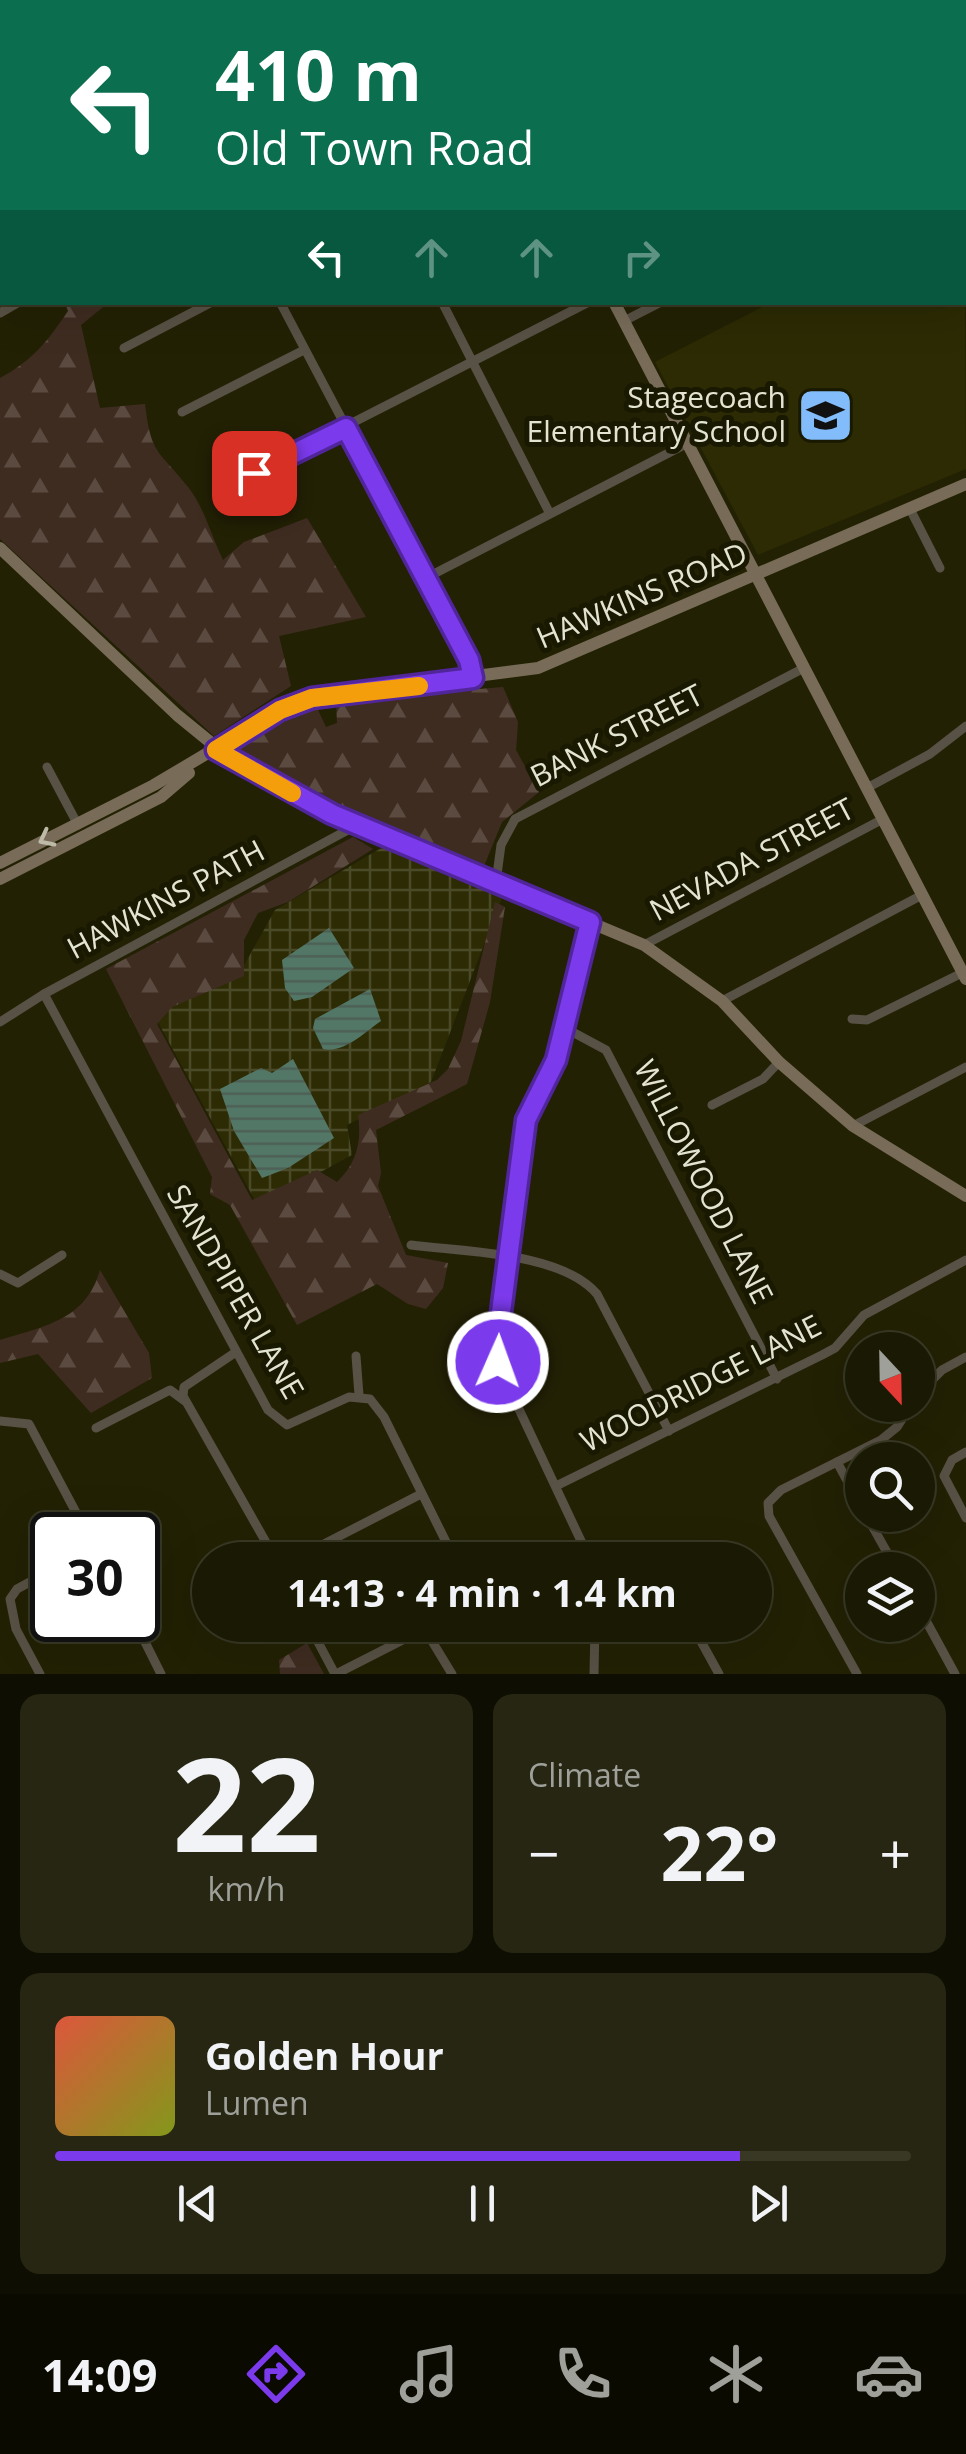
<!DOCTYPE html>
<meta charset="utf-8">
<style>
:root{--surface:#1a1903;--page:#272612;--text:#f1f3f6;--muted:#9fa09a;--line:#383825;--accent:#7c3aed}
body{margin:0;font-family:"Open Sans",sans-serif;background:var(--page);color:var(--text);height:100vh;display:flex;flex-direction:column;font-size:38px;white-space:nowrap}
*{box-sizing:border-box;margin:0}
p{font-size:32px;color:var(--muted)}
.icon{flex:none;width:55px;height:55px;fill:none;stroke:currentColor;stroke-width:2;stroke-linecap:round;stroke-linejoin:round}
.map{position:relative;height:1674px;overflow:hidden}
.side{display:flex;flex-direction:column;gap:20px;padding:20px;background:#0e0e02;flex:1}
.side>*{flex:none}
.guide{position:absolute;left:0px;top:0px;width:968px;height:305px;box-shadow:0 10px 40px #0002,0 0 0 2px var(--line);background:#0b6e4f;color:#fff;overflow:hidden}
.needle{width:65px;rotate:158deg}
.buttons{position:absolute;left:845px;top:1332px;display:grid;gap:20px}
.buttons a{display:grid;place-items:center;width:90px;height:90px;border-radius:50%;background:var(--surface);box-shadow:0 10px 40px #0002,0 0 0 2px var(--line);font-size:50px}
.speed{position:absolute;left:30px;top:1512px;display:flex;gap:20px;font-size:50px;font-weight:700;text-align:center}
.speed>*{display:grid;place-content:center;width:130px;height:130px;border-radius:50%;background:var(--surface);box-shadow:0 10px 40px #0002,0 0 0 2px var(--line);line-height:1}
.speed .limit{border:5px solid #111;border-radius:15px;background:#fff;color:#111}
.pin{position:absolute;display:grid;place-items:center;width:85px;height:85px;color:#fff;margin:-42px;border-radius:20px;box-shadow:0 5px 15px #0006}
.me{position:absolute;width:110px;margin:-55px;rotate:2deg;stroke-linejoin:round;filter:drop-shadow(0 0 8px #0008)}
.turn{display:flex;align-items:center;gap:35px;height:210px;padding:0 50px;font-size:45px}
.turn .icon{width:130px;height:130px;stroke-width:2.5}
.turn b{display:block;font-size:70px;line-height:85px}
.lanes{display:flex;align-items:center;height:95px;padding:0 50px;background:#0003;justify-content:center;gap:50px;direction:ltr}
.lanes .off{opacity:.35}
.big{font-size:75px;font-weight:700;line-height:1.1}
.side .widget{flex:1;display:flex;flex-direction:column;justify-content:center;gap:15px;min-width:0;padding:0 35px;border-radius:20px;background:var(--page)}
.side .dial{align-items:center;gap:0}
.dial b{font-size:130px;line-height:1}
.song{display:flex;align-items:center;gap:30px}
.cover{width:120px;height:120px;border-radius:15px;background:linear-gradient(135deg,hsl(10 70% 55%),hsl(70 70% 35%))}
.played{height:10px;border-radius:5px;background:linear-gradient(90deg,var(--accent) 80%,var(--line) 80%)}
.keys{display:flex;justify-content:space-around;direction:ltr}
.heat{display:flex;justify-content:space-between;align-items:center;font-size:55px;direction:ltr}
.side .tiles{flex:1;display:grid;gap:20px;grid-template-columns:1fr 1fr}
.widget:last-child{grid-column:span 2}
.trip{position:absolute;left:192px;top:1542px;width:580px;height:100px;border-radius:50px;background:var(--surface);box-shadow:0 10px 40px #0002,0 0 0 2px var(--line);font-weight:700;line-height:100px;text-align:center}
.dock{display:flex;height:160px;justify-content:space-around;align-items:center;background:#0a0a01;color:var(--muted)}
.dock .icon{width:70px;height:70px}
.dock .on{color:var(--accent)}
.dock b{font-size:45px;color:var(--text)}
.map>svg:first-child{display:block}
.built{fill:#2c2b04}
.industrial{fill:url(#industrial-grid)}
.forest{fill:url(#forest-firs)}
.water{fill:url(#water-rules)}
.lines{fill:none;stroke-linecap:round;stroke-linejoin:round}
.street{stroke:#585145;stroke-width:9}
.secondary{stroke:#786c59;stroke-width:12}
.oneway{stroke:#bebaa8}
.route-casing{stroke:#51269a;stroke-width:25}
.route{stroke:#7c3aed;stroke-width:18}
.slow{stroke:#f59e0b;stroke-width:18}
.labels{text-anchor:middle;stroke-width:10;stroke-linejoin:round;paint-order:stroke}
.poi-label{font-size:30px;fill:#e4e4d3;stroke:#191800;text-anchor:end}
.street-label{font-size:30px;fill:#e4e4d3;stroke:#191800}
</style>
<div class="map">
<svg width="966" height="1674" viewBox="0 0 966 1674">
<defs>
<pattern id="industrial-grid" width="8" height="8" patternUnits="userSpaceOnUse" patternTransform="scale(2.5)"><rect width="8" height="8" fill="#2c2b04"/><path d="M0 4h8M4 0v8" fill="none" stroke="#4a4a28"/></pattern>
<pattern id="forest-firs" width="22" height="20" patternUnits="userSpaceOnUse" patternTransform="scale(2.5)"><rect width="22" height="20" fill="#3f2c21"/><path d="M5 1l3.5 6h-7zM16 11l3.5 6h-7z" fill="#5b4a40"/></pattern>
<pattern id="water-rules" width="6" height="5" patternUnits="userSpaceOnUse" patternTransform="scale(2.5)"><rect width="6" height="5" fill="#537767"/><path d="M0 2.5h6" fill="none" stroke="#4c6055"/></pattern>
</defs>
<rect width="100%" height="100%" fill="#232104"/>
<path class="built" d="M965 281 966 469 758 555 655 362 770 303 965 302Z"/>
<path class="industrial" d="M383 847 502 898 431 1082 347 1125 352 1155 258 1206 153 1013 238 976 275 910Z"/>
<g class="forest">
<path d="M65 303H108L81 325 100 408 145 404C151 456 159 450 188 487 204 507 212 538 223 560L244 542 307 518 366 617 279 636 291 686 214 736 0 539V378C32 361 48 341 68 311Z"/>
<path d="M503 687 518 722 516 750 539 792 502 822 484 866 445 854 236 756 241 746 311 707 318 710 326 727 337 723 336 701Z"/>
<path d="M353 837 373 849 288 902 258 913 244 940V976L172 1007 157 1024 252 1200 317 1170 337 1182C357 1163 362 1141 358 1115L437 1080 448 1069 461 1041 495 902 505 907 490 1002 467 1084 376 1130 381 1173 378 1186 406 1255 448 1263 443 1288 426 1309 408 1304 377 1284 297 1325 230 1205 210 1194 212 1177 106 969Z"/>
<path d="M100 1270 149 1353 152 1378 91 1413 38 1354 0 1363V1340C45 1326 86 1320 100 1270Z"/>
<path d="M307 1643 324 1674H280L279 1660Z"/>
</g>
<g class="water">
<path d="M329 928 354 968 312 997 294 1001 285 988 282 960Z"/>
<path d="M370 989 381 1021C366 1031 344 1054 323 1049L313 1028 315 1019Z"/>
<path d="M293 1059 334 1138 288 1168 262 1178 234 1131 220 1089 261 1068 272 1073Z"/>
</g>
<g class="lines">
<g class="street">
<path d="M102 0 103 2"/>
<path d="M647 0 648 2"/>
<path d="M282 2 288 0"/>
<path d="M503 2 508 0"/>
<path d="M0 5 3 0"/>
<path d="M965 59H966"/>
<path d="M0 246 2 251"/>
<path d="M280 302 469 660 473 678"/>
<path d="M442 302 549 512"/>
<path d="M0 313 19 302"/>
<path d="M624 321 661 302"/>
<path d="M124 348 212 302"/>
<path d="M182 412 304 350"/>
<path d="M254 473 589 302"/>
<path d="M910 509 940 568"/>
<path d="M424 579 686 444"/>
<path d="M47 767 78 825"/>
<path d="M867 788 930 754 966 726"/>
<path d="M496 882 501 845 515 819 802 669"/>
<path d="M590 923 557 1060 526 1120 497 1343 508 1386 590 1560"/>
<path d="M644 945 883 819"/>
<path d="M44 994 268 1410 287 1425 349 1397 370 1399 384 1417 455 1560"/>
<path d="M722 1001 922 895"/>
<path d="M852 1019 867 1020 962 973"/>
<path d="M0 1022 44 994 357 825"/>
<path d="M565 1028 606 1050 777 1379"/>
<path d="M712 1105 763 1079 779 1062"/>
<path d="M853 1126 966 1067"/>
<path d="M411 1245C464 1252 561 1252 597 1294L669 1431"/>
<path d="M0 1274 18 1283 62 1255"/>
<path d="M236 1352 184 1387 183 1396 276 1560"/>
<path d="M356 1356 359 1395"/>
<path d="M918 1394 942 1370 966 1357"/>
<path d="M0 1421 29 1424 88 1535"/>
<path d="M96 1428 170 1390 185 1401"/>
<path d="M966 1452 952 1460 944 1476 966 1518"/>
<path d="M837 1462 862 1508"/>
<path d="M556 1486 822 1355 835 1348 864 1315 966 1260"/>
<path d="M866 1515 897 1570"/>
<path d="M293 1560 421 1494"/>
<path d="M918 1606 955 1674"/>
<path d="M134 1620 161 1674"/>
<path d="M309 1625 335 1674"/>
<path d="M692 1625 719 1674"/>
<path d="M424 1628 452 1674"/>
<path d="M40 1674 16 1629 10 1599 17 1589 52 1570"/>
<path d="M336 1674 432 1625"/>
<path d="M594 1674 595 1625"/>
<path d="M857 1674 769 1516 768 1503 781 1490 881 1440 897 1427 911 1405"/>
</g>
<g class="secondary">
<path d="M458 0 460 2"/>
<path d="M831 0 832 2"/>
<path d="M965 262 966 264"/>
<path d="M614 302 966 979"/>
<path d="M0 548 177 715 237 764 332 814 644 945 722 1001 779 1062 853 1126 966 1196"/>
<path d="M0 863 154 785 280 710 312 697 538 668 966 484"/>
<path d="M0 879 161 797 189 773"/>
</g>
</g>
<defs><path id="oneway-chevron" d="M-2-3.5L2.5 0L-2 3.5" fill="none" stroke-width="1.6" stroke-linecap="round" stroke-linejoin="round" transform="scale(2.5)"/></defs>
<use class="oneway" href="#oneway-chevron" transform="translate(46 839) rotate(153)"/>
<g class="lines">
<defs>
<path id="route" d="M254 473 346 428 469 660 473 678 312 698 280 710 216 750 332 814 590 922 556 1060 526 1120 497 1343 498 1362"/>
</defs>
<use href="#route" class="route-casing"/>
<use href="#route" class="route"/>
<path class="slow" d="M292 793 216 750 280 710 312 698 419 686"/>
</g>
<defs>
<symbol id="school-square" viewBox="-11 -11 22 22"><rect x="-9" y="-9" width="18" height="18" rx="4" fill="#82bcfa" stroke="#191800"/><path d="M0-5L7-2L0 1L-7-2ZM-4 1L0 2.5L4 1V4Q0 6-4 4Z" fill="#111"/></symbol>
</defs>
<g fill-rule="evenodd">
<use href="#school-square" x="794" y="384" width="63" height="63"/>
</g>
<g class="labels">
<g class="poi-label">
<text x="786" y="408">Stagecoach<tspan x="786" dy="34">Elementary School</tspan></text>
</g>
<g class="street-label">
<text transform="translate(642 596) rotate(-23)" y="10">HAWKINS ROAD</text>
<text transform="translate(617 736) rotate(-27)" y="10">BANK STREET</text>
<text transform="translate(752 860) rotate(-28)" y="10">NEVADA STREET</text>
<text transform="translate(166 900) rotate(-28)" y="10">HAWKINS PATH</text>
<text transform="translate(703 1182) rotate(63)" y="10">WILLOWOOD LANE</text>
<text transform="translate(235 1292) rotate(60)" y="10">SANDPIPER LANE</text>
<text transform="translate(701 1384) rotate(-27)" y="10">WOODRIDGE LANE</text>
</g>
</g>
</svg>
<div class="buttons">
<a><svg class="needle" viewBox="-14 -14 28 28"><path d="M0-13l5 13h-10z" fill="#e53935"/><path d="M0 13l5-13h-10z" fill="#9fa09a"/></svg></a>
<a><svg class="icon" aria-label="search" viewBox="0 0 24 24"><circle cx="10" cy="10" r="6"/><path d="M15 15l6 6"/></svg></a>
<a><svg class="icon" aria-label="layers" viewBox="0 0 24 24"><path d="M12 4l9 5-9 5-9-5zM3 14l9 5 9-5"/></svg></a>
</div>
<div class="speed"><div class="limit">30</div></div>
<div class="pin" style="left:254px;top:473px;background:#d93025"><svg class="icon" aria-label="arrive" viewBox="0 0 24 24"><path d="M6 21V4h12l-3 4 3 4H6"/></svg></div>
<svg class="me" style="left:498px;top:1362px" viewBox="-20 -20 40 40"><circle r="17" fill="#7c3aed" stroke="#fff" stroke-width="3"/><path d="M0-11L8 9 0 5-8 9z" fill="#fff"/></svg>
<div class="trip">14:13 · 4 min · 1.4 km</div>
<div class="guide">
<div class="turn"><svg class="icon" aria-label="left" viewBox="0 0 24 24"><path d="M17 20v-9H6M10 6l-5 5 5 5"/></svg><div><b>410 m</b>Old Town Road</div></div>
<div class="lanes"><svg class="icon" aria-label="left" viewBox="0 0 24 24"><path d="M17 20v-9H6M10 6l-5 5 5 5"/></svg><svg class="icon off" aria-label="ahead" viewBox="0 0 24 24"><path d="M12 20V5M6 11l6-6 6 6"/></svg><svg class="icon off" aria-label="ahead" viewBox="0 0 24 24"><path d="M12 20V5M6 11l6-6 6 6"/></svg><svg class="icon off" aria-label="right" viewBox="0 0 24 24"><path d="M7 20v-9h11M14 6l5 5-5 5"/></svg></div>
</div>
</div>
<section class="side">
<div class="tiles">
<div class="widget dial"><b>22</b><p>km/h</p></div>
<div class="widget"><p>Climate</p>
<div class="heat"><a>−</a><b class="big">22°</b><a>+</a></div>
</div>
<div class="widget">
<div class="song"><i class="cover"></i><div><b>Golden Hour</b><p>Lumen</p></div></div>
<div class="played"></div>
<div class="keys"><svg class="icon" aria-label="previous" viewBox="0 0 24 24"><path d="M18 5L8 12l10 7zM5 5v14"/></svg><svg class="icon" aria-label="pause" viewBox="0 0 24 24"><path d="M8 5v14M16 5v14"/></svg><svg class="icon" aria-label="next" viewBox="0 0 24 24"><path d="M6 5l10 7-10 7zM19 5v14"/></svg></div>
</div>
</div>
</section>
<nav class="dock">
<b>14:09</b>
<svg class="icon on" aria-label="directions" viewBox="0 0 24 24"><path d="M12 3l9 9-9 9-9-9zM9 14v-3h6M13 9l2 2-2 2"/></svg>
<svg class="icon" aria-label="music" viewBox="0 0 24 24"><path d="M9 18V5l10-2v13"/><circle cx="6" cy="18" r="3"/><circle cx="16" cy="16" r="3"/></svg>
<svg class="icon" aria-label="phone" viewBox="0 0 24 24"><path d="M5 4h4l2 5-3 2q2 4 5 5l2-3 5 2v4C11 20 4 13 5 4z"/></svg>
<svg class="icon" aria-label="climate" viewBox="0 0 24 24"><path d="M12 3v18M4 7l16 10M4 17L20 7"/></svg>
<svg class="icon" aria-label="car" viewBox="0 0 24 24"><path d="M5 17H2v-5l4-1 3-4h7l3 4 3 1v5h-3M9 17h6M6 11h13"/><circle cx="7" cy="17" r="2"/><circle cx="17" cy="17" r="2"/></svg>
</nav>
